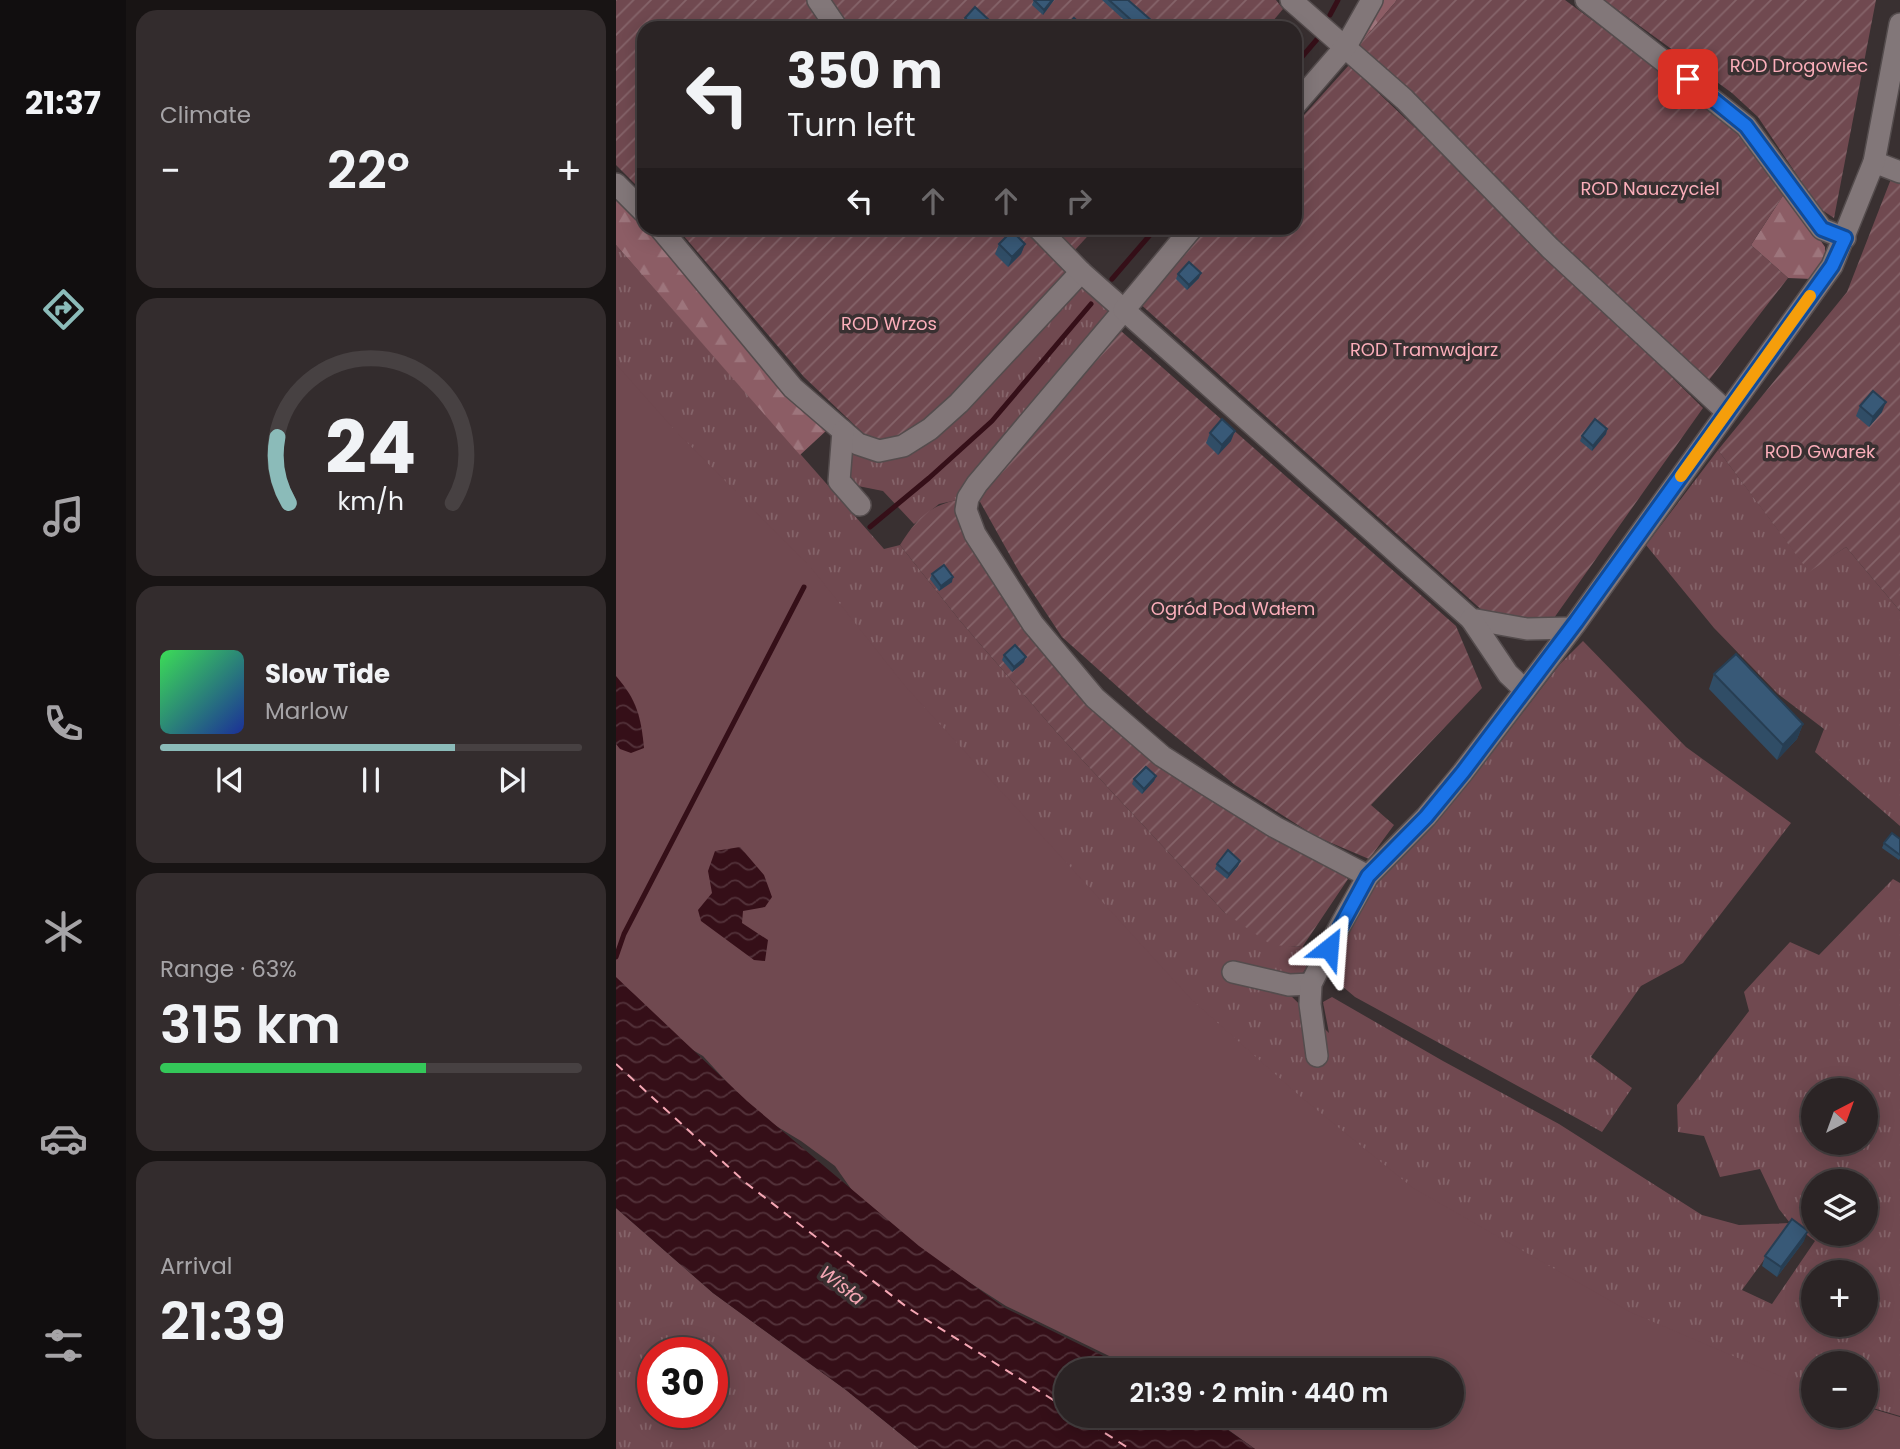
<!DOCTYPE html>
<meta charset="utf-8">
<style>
:root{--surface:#2b2425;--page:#332c2d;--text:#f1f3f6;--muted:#a6a4a7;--line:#474142;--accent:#8bbbb9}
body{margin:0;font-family:Poppins,sans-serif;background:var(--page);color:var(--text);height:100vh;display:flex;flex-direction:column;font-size:26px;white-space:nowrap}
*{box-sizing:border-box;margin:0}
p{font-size:23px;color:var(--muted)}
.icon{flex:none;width:38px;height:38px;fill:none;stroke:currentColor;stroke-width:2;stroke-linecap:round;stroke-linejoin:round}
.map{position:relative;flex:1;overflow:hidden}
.drawer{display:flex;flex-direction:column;gap:10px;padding:10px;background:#181414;width:490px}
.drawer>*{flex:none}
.hud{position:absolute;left:21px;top:21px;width:665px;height:214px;border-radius:21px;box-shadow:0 4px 18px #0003,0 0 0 2px var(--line);background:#2b2425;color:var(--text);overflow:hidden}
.needle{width:46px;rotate:41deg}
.tools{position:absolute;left:1185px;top:1078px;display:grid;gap:14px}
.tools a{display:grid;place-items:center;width:77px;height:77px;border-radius:50%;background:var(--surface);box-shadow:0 4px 18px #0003,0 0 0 2px var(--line);font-size:35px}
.speed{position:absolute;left:21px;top:1337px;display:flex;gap:14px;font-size:35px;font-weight:700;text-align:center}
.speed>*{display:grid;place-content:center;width:91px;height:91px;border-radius:50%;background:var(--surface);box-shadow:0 4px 18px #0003,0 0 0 2px var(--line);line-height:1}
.speed .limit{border:10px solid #d22;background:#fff;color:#111}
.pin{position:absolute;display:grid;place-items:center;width:60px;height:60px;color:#fff;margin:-30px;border-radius:14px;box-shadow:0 4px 10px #0006}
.me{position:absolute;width:77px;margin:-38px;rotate:28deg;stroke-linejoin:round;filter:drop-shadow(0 0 5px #0008)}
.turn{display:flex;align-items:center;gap:24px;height:147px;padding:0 35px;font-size:32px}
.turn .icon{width:91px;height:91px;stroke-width:2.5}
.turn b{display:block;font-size:49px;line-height:60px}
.lanes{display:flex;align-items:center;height:66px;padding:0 35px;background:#0003;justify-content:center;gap:35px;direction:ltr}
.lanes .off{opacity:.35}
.big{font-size:52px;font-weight:600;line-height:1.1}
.drawer .tile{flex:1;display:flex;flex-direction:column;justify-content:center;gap:10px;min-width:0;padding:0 24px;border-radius:21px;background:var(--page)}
.drawer .dial{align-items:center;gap:0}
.dial svg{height:182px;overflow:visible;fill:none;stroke:var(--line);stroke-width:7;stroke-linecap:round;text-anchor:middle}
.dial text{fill:var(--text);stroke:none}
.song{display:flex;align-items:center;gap:21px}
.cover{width:84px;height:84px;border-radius:10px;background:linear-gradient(135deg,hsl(130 70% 55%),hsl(230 70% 35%))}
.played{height:7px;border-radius:4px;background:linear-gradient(90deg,var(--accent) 70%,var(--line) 70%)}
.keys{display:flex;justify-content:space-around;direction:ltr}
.heat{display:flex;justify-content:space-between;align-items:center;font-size:38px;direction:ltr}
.charge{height:10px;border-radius:5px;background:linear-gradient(90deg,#34c759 63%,var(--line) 0)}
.trip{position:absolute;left:438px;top:1358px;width:410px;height:70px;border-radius:35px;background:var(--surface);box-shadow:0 4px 18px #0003,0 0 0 2px var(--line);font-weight:600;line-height:70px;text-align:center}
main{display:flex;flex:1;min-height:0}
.dock{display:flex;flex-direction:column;width:126px;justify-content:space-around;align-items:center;background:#110e0f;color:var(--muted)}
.dock .icon{width:49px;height:49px}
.dock .selected{color:var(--accent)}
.dock b{font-size:32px;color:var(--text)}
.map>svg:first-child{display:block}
.grass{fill:url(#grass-tufts);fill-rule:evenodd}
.forest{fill:url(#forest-firs)}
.park{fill:#704950}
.garden{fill:url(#garden-furrows)}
.water{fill:url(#water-waves)}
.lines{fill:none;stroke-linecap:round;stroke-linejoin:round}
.stream{stroke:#350f18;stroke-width:5}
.ferry{stroke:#f5a7b4;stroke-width:2;stroke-dasharray:9 7;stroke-linecap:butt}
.minor-casing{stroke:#544c4d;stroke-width:24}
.minor{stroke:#827779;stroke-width:21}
.wall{fill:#304d66}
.shaded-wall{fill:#273e53}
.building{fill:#385977;stroke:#273e53;stroke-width:2}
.route-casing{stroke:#114b97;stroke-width:18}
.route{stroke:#1a73e8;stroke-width:12}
.slow{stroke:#f59e0b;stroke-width:12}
.labels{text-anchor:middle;stroke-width:7;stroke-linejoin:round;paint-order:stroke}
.park-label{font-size:18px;fill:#fbaeba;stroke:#393031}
.water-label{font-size:19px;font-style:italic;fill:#f5a7b4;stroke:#393031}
</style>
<main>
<nav class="dock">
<b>21:37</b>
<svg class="icon selected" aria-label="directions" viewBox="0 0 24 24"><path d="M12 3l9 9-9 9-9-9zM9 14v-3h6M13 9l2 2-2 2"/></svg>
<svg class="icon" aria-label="music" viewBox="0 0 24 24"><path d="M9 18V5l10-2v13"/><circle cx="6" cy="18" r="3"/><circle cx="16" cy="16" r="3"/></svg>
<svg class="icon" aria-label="phone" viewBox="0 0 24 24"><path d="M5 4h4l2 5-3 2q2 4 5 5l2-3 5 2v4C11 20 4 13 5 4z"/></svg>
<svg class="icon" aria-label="climate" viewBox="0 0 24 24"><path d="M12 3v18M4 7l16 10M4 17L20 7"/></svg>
<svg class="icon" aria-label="car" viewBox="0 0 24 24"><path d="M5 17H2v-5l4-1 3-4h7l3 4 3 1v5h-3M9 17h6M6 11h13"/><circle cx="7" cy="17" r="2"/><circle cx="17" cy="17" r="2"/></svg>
<svg class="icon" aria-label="filters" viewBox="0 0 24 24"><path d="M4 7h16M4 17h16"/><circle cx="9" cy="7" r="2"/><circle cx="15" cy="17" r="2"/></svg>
</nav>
<section class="drawer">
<div class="tile"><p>Climate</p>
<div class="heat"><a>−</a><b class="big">22°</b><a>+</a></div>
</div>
<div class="tile dial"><svg viewBox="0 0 100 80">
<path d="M14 69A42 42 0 1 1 86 69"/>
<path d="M14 69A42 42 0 0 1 9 40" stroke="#8bbbb9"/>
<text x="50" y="56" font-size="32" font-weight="700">24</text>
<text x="50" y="72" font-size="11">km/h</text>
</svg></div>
<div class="tile">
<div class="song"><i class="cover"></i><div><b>Slow Tide</b><p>Marlow</p></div></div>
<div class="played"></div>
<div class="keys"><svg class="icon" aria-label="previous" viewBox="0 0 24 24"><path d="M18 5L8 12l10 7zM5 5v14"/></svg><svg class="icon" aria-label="pause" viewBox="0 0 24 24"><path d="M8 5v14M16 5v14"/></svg><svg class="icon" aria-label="next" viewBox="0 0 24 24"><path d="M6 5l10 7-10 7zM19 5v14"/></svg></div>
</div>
<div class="tile"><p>Range · 63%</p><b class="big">315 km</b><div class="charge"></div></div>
<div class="tile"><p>Arrival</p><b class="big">21:39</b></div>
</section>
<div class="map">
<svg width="1284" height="1449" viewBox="0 0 1284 1449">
<defs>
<pattern id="grass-tufts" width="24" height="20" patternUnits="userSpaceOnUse" patternTransform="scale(1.75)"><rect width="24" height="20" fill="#704950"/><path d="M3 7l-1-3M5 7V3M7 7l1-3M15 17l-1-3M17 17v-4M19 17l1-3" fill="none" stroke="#85646a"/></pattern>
<pattern id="forest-firs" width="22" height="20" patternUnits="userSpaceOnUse" patternTransform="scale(1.75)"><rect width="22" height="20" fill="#8c5d65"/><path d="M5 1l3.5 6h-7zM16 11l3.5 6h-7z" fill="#9d757c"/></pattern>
<pattern id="garden-furrows" width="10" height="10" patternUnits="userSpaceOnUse" patternTransform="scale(1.75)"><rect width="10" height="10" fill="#704950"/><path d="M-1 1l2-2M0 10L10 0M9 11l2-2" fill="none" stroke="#85646a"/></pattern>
<pattern id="water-waves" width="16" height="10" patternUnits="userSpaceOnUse" patternTransform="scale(1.75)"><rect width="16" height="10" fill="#350f18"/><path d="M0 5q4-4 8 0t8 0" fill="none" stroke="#53323a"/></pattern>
</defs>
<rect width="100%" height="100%" fill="#393031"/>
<g class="grass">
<path d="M0 245 268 549 284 545 345 622 442 734 609 913 674 947 687 946 691 967 672 993 713 1033 707 1002 716 997 827 1061 943 1124 1086 1215 1123 1225 1174 1223 1163 1209 1144 1169 1104 1177 1088 1136 1062 1132 1061 1105 1133 1011 1128 992 1174 942 1203 955 1277 879 1284 883V1416L1250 1406V1363H1197V1390L829 1255 0 493ZM1197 1090H1250V1143H1197ZM1197 1181H1250V1234H1197ZM1175 1223 1199 1241 1156 1304 1126 1290ZM1197 1272H1250V1325H1197Z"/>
<path d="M471 283 494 305 492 321 341 500 323 504 298 524 267 491 242 486 227 469 229 450 250 455 453 289Z"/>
<path d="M1102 450 1193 571 1230 547 1284 611V826L1199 752 1208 729 1162 694 1098 628 1030 545Z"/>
<path d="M967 641 1070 747 1175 823 1067 963 1025 986 975 1057 1016 1088 986 1132 739 997 713 975 714 961 755 886 858 776 944 664Z"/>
<path d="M0 1208 97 1293 230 1390 303 1449H0ZM37 1353H96V1412H37Z"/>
</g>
<g class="forest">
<path d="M761 0H781L743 45 737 42Z"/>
<path d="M1170 191 1209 247V260L1196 279 1172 278 1135 245Z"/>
<path d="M0 194 28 222V228H34L46 240 211 430 184 455 0 245Z"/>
</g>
<path class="park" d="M0 364 56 427 197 570 289 686 576 1000 685 1097 797 1188 1014 1312 1197 1390V1416H1250V1407L1284 1417V1449H639L593 1416H835V1370H522L390 1306 317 1259 245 1203 219 1166 185 1141 140 1114 87 1056 34 1025 0 988Z"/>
<g class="garden">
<path d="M0 0H191L209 28H28V193L0 165Z"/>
<path d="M215 0H660L667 9 651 28H235Z"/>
<path d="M781 0H949L1107 117 1131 141 1170 191 1135 245 1172 278 1089 385 743 45Z"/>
<path d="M988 0H1260L1218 218 1203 208 1142 117 1116 93Z"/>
<path d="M733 65 910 233 1087 408 938 618 895 620 868 612 522 302 588 228H679V125Z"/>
<path d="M1275 179 1284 184V611L1230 547 1193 572 1102 450 1231 292Z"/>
<path d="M61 228H407L452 271 331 405 294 437 263 444 247 433 188 377Z"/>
<path d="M435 228H479L459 250Z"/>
<path d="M505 331 840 626 866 688 755 805 778 825 753 859 699 836 619 785 532 714 446 637 405 575 363 500 380 479 378 477Z"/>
<path d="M341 500 460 688 732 879 687 946 674 947 654 944 609 913 442 734 345 622 284 545C300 520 312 506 341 500Z"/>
</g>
<g class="water">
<path d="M0 676C21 700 25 717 28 748L15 753 4 749 0 744Z"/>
<path d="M124 847 148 875 156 897 149 907 127 911 126 923 152 940 149 961 138 960 85 921 82 910 96 893 92 871 99 851Z"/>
<path d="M0 977 131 1101 303 1246 389 1308 516 1370H450V1416H592L639 1449H303L230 1390 97 1293 0 1208Z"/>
</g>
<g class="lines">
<g class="stream">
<path d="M714 15 722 0"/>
<path d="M679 65 703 37"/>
<path d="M496 279 540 228"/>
<path d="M254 527 313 478 376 421 475 304"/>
<path d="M0 957 8 934 188 587"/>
</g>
<g class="ferry">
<path d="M0 1064 130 1183 292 1308 450 1408"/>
<path d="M462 1416 514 1449"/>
</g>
<defs>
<g id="minor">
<path d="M202 0 221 28"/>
<path d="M675 0 788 99 934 248 1110 411"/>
<path d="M970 0 1130 126 1206 229 1229 238"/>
<path d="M679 105 730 46 756 0"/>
<path d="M1258 162 1284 172"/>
<path d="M0 184 28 212"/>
<path d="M44 228 177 388 242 444 263 451 287 446 314 429 343 403 465 272"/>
<path d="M422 228 465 272 508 310 361 484 352 498 350 510 359 534 417 624 479 698 546 756 588 783 659 827 752 876"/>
<path d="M576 228 508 310 855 619 911 629 955 628"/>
<path d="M227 431 223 481 244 505"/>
<path d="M855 619 892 674 909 690"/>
<path d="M617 972 673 985 695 984"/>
<path d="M701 1056 694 1004 695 984 720 933 752 876 810 817 847 772 960 623 1216 266 1258 162 1284 24"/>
</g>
</defs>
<use href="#minor" class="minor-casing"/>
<use href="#minor" class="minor"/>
</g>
<g class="wall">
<path d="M418 0H438L427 15 416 5Z"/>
<path d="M486 0H512L544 28H517Z"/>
<path d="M349 18 372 19 370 24 366 28H352L347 23Z"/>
<path d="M383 244H409L405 254 392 267 379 254Z"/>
<path d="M562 274 583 278 571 290 560 279Z"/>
<path d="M1244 406 1266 412 1253 427 1240 416Z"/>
<path d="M991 429 990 434 976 451 964 441 966 436Z"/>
<path d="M594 433 615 441 602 455 590 443Z"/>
<path d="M316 574 336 582 323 591 314 579Z"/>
<path d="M388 655 408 662 396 672 386 660Z"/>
<path d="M1098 674 1187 724 1181 739 1161 760 1093 689Z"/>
<path d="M540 776 538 781 526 794 516 784 518 779Z"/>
<path d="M1284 839V858L1283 860 1266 848 1268 843Z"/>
<path d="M624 861 622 866 611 879 599 869 601 864Z"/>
<path d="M1188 1241 1161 1277 1146 1266 1149 1256Z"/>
</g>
<g class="shaded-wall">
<path d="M436 0H438L427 15 428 10Z"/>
<path d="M409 244 405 254 392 267 396 257Z"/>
<path d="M585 273 583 278 571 290 573 285Z"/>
<path d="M1270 402 1266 412 1253 427 1257 417Z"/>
<path d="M991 429 990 434 976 451 977 446Z"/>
<path d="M619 431 615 441 602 455 606 445Z"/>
<path d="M337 577 336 582 323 591 325 586Z"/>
<path d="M410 657 408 662 396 672 398 667Z"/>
<path d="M1187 724 1181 739 1161 760 1167 745Z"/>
<path d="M540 776 538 781 526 794 528 789Z"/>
<path d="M624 861 622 866 611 879 613 874Z"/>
<path d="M1192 1231 1188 1241 1161 1277 1165 1267Z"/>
</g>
<g class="building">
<path d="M418 0H436L428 10Z"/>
<path d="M493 0H512L544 28H524Z"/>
<path d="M359 7 372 19 364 28H360L349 18Z"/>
<path d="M458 18 468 27 467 28 449 27Z"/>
<path d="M299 23 304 28H295Z"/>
<path d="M396 231 409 244 396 257 383 244Z"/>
<path d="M573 262 585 273 573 285 562 274Z"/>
<path d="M1257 391 1270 402 1257 417 1244 406Z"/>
<path d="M606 419 619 431 606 445 594 433Z"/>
<path d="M979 419 991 429 977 446 966 436Z"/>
<path d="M328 565 337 577 325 586 316 574Z"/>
<path d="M399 645 410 657 398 667 388 655Z"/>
<path d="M1120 654 1187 724 1167 745 1098 674Z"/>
<path d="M530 767 540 776 528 789 518 779Z"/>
<path d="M1276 833 1284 839V855L1268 843Z"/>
<path d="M612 850 624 861 613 874 601 864Z"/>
<path d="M1176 1219 1192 1231 1165 1267 1149 1256Z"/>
</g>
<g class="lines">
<defs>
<path id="route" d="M713 948 752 876 810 817 847 772 960 622 1216 266 1229 238 1206 229 1130 126 1072 79"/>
</defs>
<use href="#route" class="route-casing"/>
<use href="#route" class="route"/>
<path class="slow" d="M1065 476 1194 296"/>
</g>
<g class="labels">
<g class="park-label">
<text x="1183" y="72">ROD Drogowiec</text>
<text x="1034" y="195">ROD Nauczyciel</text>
<text x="273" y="330">ROD Wrzos</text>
<text x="808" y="356">ROD Tramwajarz</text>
<text x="1204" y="458">ROD Gwarek</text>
<text x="617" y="615">Ogród Pod Wałem</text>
</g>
<g class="water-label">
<text transform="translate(226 1285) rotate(38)" y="7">Wisła</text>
</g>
</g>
</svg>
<div class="tools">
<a><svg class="needle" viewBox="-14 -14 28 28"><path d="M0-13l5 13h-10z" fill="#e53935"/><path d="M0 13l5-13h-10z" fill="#a6a4a7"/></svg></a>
<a><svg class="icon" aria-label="layers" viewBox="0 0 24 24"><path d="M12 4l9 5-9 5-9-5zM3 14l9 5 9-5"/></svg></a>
<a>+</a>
<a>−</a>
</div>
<div class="speed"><div class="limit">30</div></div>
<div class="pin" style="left:1072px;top:79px;background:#d93025"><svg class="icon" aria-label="arrive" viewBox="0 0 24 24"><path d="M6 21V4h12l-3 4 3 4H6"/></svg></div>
<svg class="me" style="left:713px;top:948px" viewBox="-20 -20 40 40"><path d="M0-17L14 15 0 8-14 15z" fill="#1a73e8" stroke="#fff" stroke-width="4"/></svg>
<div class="trip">21:39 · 2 min · 440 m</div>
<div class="hud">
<div class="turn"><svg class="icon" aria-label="left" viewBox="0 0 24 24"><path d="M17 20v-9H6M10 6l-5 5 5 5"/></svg><div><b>350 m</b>Turn left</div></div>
<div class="lanes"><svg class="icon" aria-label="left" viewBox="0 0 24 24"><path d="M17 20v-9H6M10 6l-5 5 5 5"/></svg><svg class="icon off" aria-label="ahead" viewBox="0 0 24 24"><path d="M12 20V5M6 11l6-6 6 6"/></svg><svg class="icon off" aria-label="ahead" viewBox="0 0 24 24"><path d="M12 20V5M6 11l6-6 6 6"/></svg><svg class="icon off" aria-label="right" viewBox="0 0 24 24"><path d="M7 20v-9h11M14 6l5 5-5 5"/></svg></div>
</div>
</div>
</main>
